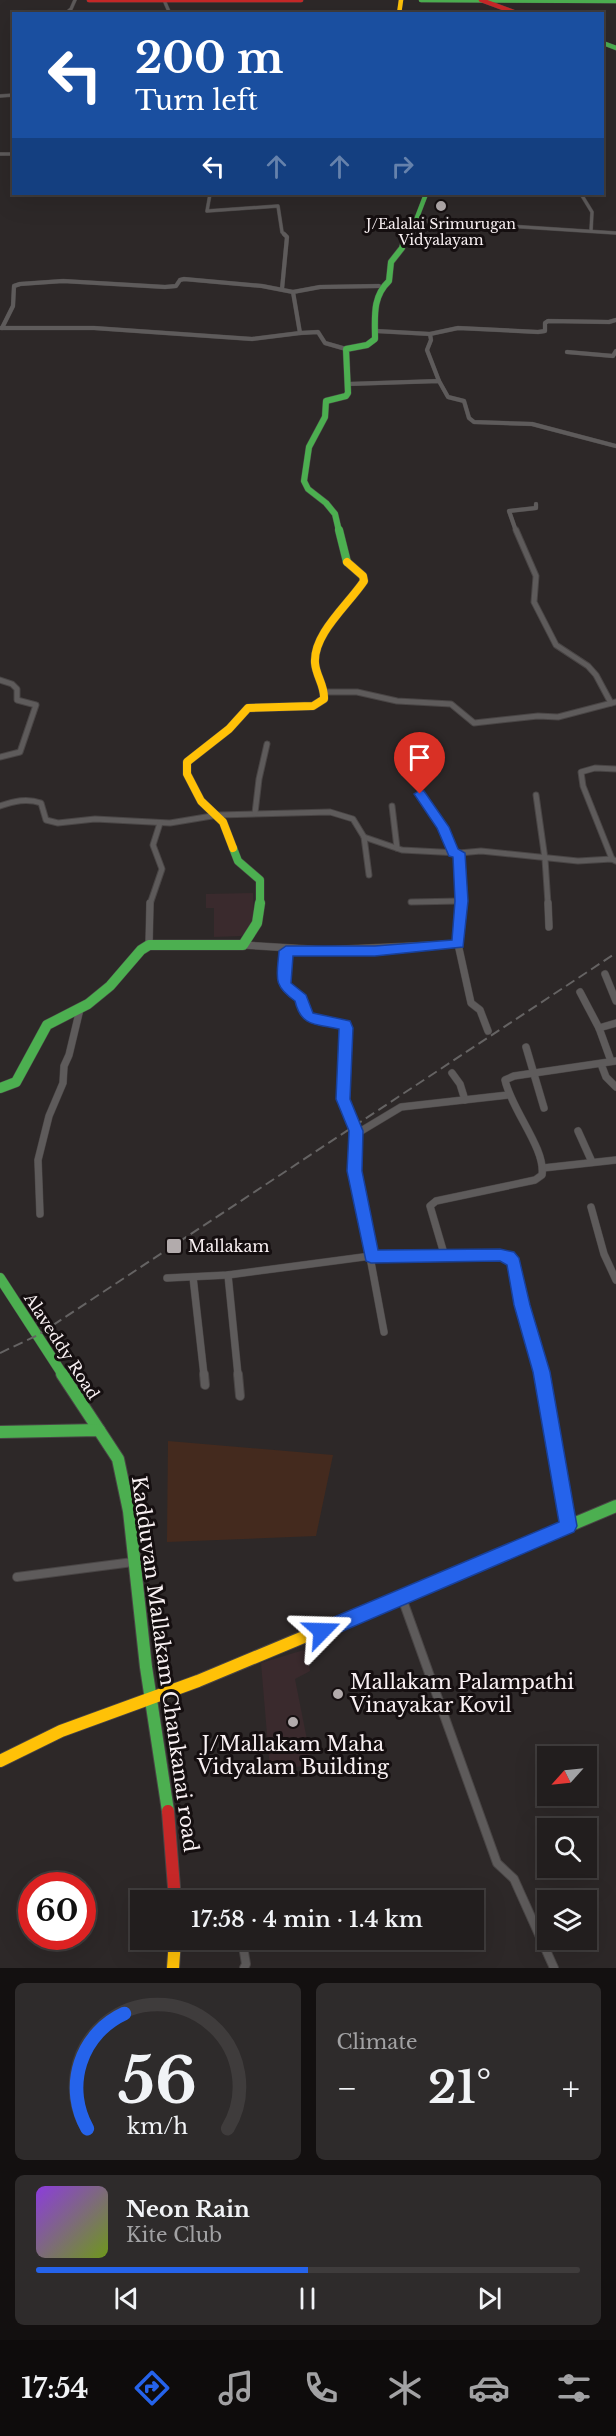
<!DOCTYPE html>
<meta charset="utf-8">
<style>
:root{--surface:#221e1e;--page:#2e2b2b;--text:#f1f3f6;--muted:#a2a2a4;--line:#3f3c3c;--accent:#2563eb}
body{margin:0;font-family:"Libre Baskerville",serif;background:var(--page);color:var(--text);height:100vh;display:flex;flex-direction:column;font-size:22px;white-space:nowrap}
*{box-sizing:border-box;margin:0}
p{font-size:20px;color:var(--muted)}
.icon{flex:none;width:33px;height:33px;fill:none;stroke:currentColor;stroke-width:2;stroke-linecap:round;stroke-linejoin:round}
.map{position:relative;height:1968px;overflow:hidden}
.drawer{display:flex;flex-direction:column;gap:15px;padding:15px;background:#131010;flex:1}
.drawer>*{flex:none}
.hud{position:absolute;left:12px;top:12px;width:592px;height:183px;border-radius:0px;box-shadow:0 6px 24px #0002,0 0 0 2px var(--line);background:#1a4fa0;color:#fff;overflow:hidden}
.needle{width:39px;rotate:243deg}
.buttons{position:absolute;left:537px;top:1746px;display:grid;gap:12px}
.buttons a{display:grid;place-items:center;width:60px;height:60px;border-radius:0px;background:var(--surface);box-shadow:0 6px 24px #0002,0 0 0 2px var(--line);font-size:30px}
.speed{position:absolute;left:18px;top:1872px;display:flex;gap:12px;font-size:30px;font-weight:700;text-align:center}
.speed>*{display:grid;place-content:center;width:78px;height:78px;border-radius:50%;background:var(--surface);box-shadow:0 6px 24px #0002,0 0 0 2px var(--line);line-height:1}
.speed .limit{border:9px solid #d22;background:#fff;color:#111}
.pin{position:absolute;display:grid;place-items:center;width:51px;height:51px;color:#fff;margin:-62px -26px;border-radius:50% 50% 50% 0;rotate:-45deg;box-shadow:0 0 6px #0007}
.pin .icon{rotate:45deg}
.me{position:absolute;width:66px;margin:-33px;rotate:68deg;stroke-linejoin:round;filter:drop-shadow(0 0 4px #0008)}
.turn{display:flex;align-items:center;gap:21px;height:126px;padding:0 24px;font-size:27px}
.turn .icon{width:78px;height:78px;stroke-width:2.5}
.turn b{display:block;font-size:42px;line-height:51px}
.lanes{display:flex;align-items:center;height:57px;padding:0 24px;background:#0003;justify-content:center;gap:30px;direction:ltr}
.lanes .off{opacity:.35}
.big{font-size:45px;font-weight:600;line-height:1.1}
.drawer .tile{flex:1;display:flex;flex-direction:column;justify-content:center;gap:9px;min-width:0;padding:0 21px;border-radius:9px;background:var(--page)}
.drawer .dial{align-items:center;gap:0}
.dial svg{height:156px;overflow:visible;fill:none;stroke:var(--line);stroke-width:7;stroke-linecap:round;text-anchor:middle}
.dial text{fill:var(--text);stroke:none}
.song{display:flex;align-items:center;gap:18px}
.cover{width:72px;height:72px;border-radius:9px;background:linear-gradient(135deg,hsl(270 70% 55%),hsl(80 70% 35%))}
.played{height:6px;border-radius:3px;background:linear-gradient(90deg,var(--accent) 50%,var(--line) 50%)}
.keys{display:flex;justify-content:space-around;direction:ltr}
.heat{display:flex;justify-content:space-between;align-items:center;font-size:33px;direction:ltr}
.drawer .tiles{flex:1;display:grid;gap:15px;grid-template-columns:1fr 1fr}
.tile:last-child{grid-column:span 2}
.trip{position:absolute;left:130px;top:1890px;width:354px;height:60px;border-radius:0px;background:var(--surface);box-shadow:0 6px 24px #0002,0 0 0 2px var(--line);font-weight:600;line-height:60px;text-align:center}
.tab-bar{display:flex;height:96px;justify-content:space-around;align-items:center;background:#0e0c0c;color:var(--muted)}
.tab-bar .icon{width:42px;height:42px}
.tab-bar .active{color:var(--accent)}
.tab-bar b{font-size:27px;color:var(--text)}
.map>svg:first-child{display:block}
.built{fill:#3a2a2d}
.green{fill:#442a1e}
.lines{fill:none;stroke-linecap:round;stroke-linejoin:round}
.street-far4-casing{stroke:#494545;stroke-width:4}
.street-far3-casing{stroke:#494545;stroke-width:4.5}
.street-far2-casing{stroke:#494545;stroke-width:7}
.street-far1-casing{stroke:#494545;stroke-width:8}
.street-casing{stroke:#494545;stroke-width:10}
.fast-far4-casing{stroke:#494545;stroke-width:5}
.fast-far3-casing{stroke:#494545;stroke-width:7}
.fast-far2-casing{stroke:#494545;stroke-width:9}
.fast-far1-casing{stroke:#494545;stroke-width:11}
.fast-casing{stroke:#494545;stroke-width:14}
.slow-far2-casing{stroke:#494545;stroke-width:5}
.slow-far1-casing{stroke:#494545;stroke-width:9}
.slow-casing{stroke:#494545;stroke-width:14}
.jam-far1-casing{stroke:#494545;stroke-width:5}
.jam-casing{stroke:#494545;stroke-width:14}
.street-far4{stroke:#5e5b5b;stroke-width:3}
.street-far3{stroke:#5e5b5b;stroke-width:4}
.street-far2{stroke:#5e5b5b;stroke-width:5}
.street-far1{stroke:#5e5b5b;stroke-width:7}
.street{stroke:#5e5b5b;stroke-width:8}
.fast-far4{stroke:#4caf50;stroke-width:4.5}
.fast-far3{stroke:#4caf50;stroke-width:6}
.fast-far2{stroke:#4caf50;stroke-width:8}
.fast-far1{stroke:#4caf50;stroke-width:10}
.fast{stroke:#4caf50;stroke-width:12}
.slow-far2{stroke:#ffc107;stroke-width:4.5}
.slow-far1{stroke:#ffc107;stroke-width:8}
.slow{stroke:#ffc107;stroke-width:12}
.jam-far1{stroke:#c62828;stroke-width:4.5}
.jam{stroke:#c62828;stroke-width:12}
.rail{stroke:#656363;stroke-width:2;stroke-dasharray:10 5;stroke-linecap:butt}
.route{fill:#2563eb;stroke:#184099;stroke-width:1.5}
.poi-dot{fill:#b2abac;stroke:#150f10;stroke-width:2}
.labels{text-anchor:middle;stroke-width:6;stroke-linejoin:round;paint-order:stroke}
.far-poi-label{font-size:14px;fill:#f9f1f3;stroke:#150f10}
.poi-label{font-size:16px;fill:#f9f1f3;stroke:#150f10;text-anchor:start}
.street-label{font-size:16px;fill:#f9f1f3;stroke:#150f10}
.near-street-label{font-size:20px;fill:#f9f1f3;stroke:#150f10}
.near-poi-label{font-size:20px;fill:#f9f1f3;stroke:#150f10;text-anchor:start}
</style>
<div class="map">
<svg width="616" height="1968" viewBox="0 0 616 1968">
<rect width="100%" height="100%" fill="#2d2828"/>
<g class="built">
<path d="M253 893 254 921 249 930 241 936 214 937V908H206V894Z"/>
<path d="M307 1649 310 1671 295 1679 312 1765 270 1770 261 1663Z"/>
</g>
<path class="green" d="M168 1441 333 1455 316 1536 167 1542Z"/>
<g class="lines">
<defs>
<g id="street-far4">
<path d="M164 0 170 14"/>
<path d="M65 14 71 9 75 0"/>
<path d="M0 96 14 95"/>
<path d="M0 154H14"/>
<path d="M210 194 207 211 278 206 282 232 285 235"/>
<path d="M581 194 592 212 591 231"/>
<path d="M416 220 616 233"/>
</g>
<g id="street-far3">
<path d="M282 289 287 237 284 234"/>
<path d="M1 328H94L252 339 300 333"/>
<path d="M2 328 13 306 14 286 20 284 63 281 165 287 176 286 180 280 184 279 262 286 293 292"/>
<path d="M376 331 430 334 458 328 538 332 545 331V323L548 321 609 322 616 320"/>
<path d="M430 334 431 340 427 350 439 381"/>
<path d="M346 349 325 343 318 332 300 333 293 292 320 287 379 286"/>
<path d="M567 352 613 356 616 351"/>
<path d="M348 384 439 381 448 397 464 401 469 418 474 422 532 424 616 446"/>
<path d="M516 531 509 511 536 508V504"/>
</g>
<g id="street-far2">
<path d="M516 530 536 576 534 602 556 645 588 666 596 675 611 703"/>
<path d="M0 680 12 684 17 689V700L36 705 20 752 0 757"/>
<path d="M326 692H357L397 701 451 704 474 723 538 716 558 717 616 702"/>
<path d="M420 794 443 827 454 853"/>
<path d="M536 795 545 859 548 904"/>
<path d="M0 806C14 801 27 798 41 803L46 820 58 823 95 819 170 823 218 815 330 812 353 819 364 837 402 850 459 853 481 851 578 861 612 859 616 861"/>
<path d="M392 806 397 848"/>
<path d="M255 813 259 779 267 744"/>
<path d="M364 837 369 875"/>
<path d="M459 853 461 904"/>
<path d="M612 859 583 786 581 772 595 768 616 769"/>
<path d="M411 902 461 901"/>
<path d="M150 904 162 869 153 845 160 823"/>
</g>
<g id="street-far1">
<path d="M461 903 458 944 471 1003 480 1010 488 1031"/>
<path d="M548 903 549 927"/>
<path d="M149 945 150 903"/>
<path d="M243 945 324 950 458 944"/>
<path d="M286 951C284 979 277 982 302 999L305 1013 309 1017 345 1025 346 1028 343 1099 356 1131 354 1171 384 1332"/>
<path d="M605 974 616 1001"/>
<path d="M580 992 599 1028 611 1061"/>
<path d="M599 1028 616 1023"/>
<path d="M526 1047 544 1108"/>
<path d="M601 1064 606 1077 616 1087"/>
<path d="M452 1073 460 1084 465 1100"/>
<path d="M578 1131 592 1162"/>
<path d="M356 1134 401 1107 508 1095"/>
<path d="M543 1168 616 1160"/>
<path d="M591 1207 604 1254 616 1280"/>
<path d="M40 1214 38 1160 49 1116 63 1083 64 1066 69 1055 80 1009"/>
<path d="M445 1257 430 1206 436 1201 535 1180 542 1175C546 1149 511 1109 505 1080L514 1076 616 1061"/>
<path d="M228 1275 238 1375"/>
<path d="M193 1277 204 1375"/>
<path d="M167 1278 228 1275 371 1256 500 1255 509 1257 514 1262 522 1305 543 1375"/>
</g>
<g id="street">
<path d="M204 1374 205 1385"/>
<path d="M238 1374 240 1396"/>
<path d="M542 1374 568 1526"/>
<path d="M17 1577 133 1562"/>
<path d="M402 1598 497 1863 514 1879 554 1968"/>
<path d="M234 1895 235 1900"/>
<path d="M242 1940 246 1964 244 1968"/>
</g>
<g id="fast-far4">
<path d="M421 0 616 1"/>
<path d="M603 43 616 48"/>
<path d="M405 235 416 220 426 194"/>
</g>
<path id="fast-far3" d="M339 531 335 514 326 503 308 489 304 481 309 447 325 417 326 401 346 396 348 393 346 349 367 345 375 339C375 317 372 297 389 281L391 262 402 248 406 234"/>
<g id="fast-far2">
<path d="M339 530 347 562"/>
<path d="M233 848 238 861 260 880V904"/>
</g>
<g id="fast-far1">
<path d="M0 1088 16 1082 47 1025 88 1004 110 986 141 950 149 945H243L257 923 260 903"/>
<path d="M0 1278 63 1375"/>
</g>
<g id="fast">
<path d="M62 1374 99 1430"/>
<path d="M0 1432 99 1430 118 1459 129 1511 146 1667 168 1811"/>
<path d="M402 1596 616 1506"/>
</g>
<path id="slow-far2" d="M399 14 401 0"/>
<path id="slow-far1" d="M233 848 223 822 201 801 187 774V762L229 729 248 708 313 706 324 699C325 686 316 676 315 663 313 634 348 605 364 581L363 576 347 562"/>
<g id="slow">
<path d="M0 1761 61 1731 198 1681 402 1596"/>
<path d="M173 1968 175 1940"/>
</g>
<g id="jam-far1">
<path d="M89 0H301"/>
<path d="M481 0 519 14"/>
</g>
<path id="jam" d="M168 1811 175 1900"/>
</defs>
<use href="#street-far4" class="street-far4-casing"/>
<use href="#street-far3" class="street-far3-casing"/>
<use href="#street-far2" class="street-far2-casing"/>
<use href="#street-far1" class="street-far1-casing"/>
<use href="#street" class="street-casing"/>
<use href="#fast-far4" class="fast-far4-casing"/>
<use href="#fast-far3" class="fast-far3-casing"/>
<use href="#fast-far2" class="fast-far2-casing"/>
<use href="#fast-far1" class="fast-far1-casing"/>
<use href="#fast" class="fast-casing"/>
<use href="#slow-far2" class="slow-far2-casing"/>
<use href="#slow-far1" class="slow-far1-casing"/>
<use href="#slow" class="slow-casing"/>
<use href="#jam-far1" class="jam-far1-casing"/>
<use href="#jam" class="jam-casing"/>
<use href="#street-far4" class="street-far4"/>
<use href="#street-far3" class="street-far3"/>
<use href="#street-far2" class="street-far2"/>
<use href="#street-far1" class="street-far1"/>
<use href="#street" class="street"/>
<use href="#fast-far4" class="fast-far4"/>
<use href="#fast-far3" class="fast-far3"/>
<use href="#fast-far2" class="fast-far2"/>
<use href="#fast-far1" class="fast-far1"/>
<use href="#fast" class="fast"/>
<use href="#slow-far2" class="slow-far2"/>
<use href="#slow-far1" class="slow-far1"/>
<use href="#slow" class="slow"/>
<use href="#jam-far1" class="jam-far1"/>
<use href="#jam" class="jam"/>
<path class="rail" d="M0 1353 38 1335 616 953"/>
</g>
<path class="route" d="M420 790 424 791 449 827 458 849 465 853 468 901 463 947 375 956H293L291 983 306 995 313 1013 350 1021 353 1028 350 1099 363 1131 362 1171 378 1250 500 1249 514 1252 519 1258 530 1305 550 1372 577 1526 574 1532 322 1640 315 1637 312 1631 315 1625 559 1522 533 1372 514 1305 507 1265 500 1261 371 1263 366 1261 347 1171 349 1131 336 1099 339 1029C316 1024 301 1027 295 1001 272 985 277 977 279 951L286 946H375L452 940 455 901 453 857 449 856 437 828 414 794Z"/>
<g class="poi-dot">
<circle cx="441" cy="206" r="6"/>
<rect x="166" y="1238" width="16" height="16" rx="3"/>
<circle cx="338" cy="1694" r="6"/>
<circle cx="293" cy="1722" r="6"/>
</g>
<g class="labels">
<g class="far-poi-label">
<text x="441" y="229">J/Ealalai Srimurugan<tspan x="441" dy="16">Vidyalayam</tspan></text>
</g>
<g class="poi-label">
<text x="188" y="1252">Mallakam</text>
</g>
<g class="street-label">
<text transform="translate(62 1346) rotate(57)" y="6">Alaveddy Road</text>
</g>
<g class="near-street-label">
<text transform="translate(165 1664) rotate(82)" y="7">Kadduvan Mallakam Chankanai road</text>
</g>
<g class="near-poi-label">
<text x="350" y="1689">Mallakam Palampathi<tspan x="350" dy="23">Vinayakar Kovil</tspan></text>
<text x="293" y="1751" text-anchor="middle">J/Mallakam Maha<tspan x="293" dy="23">Vidyalam Building</tspan></text>
</g>
</g>
</svg>
<div class="buttons">
<a><svg class="needle" viewBox="-14 -14 28 28"><path d="M0-13l5 13h-10z" fill="#e53935"/><path d="M0 13l5-13h-10z" fill="#a2a2a4"/></svg></a>
<a><svg class="icon" aria-label="search" viewBox="0 0 24 24"><circle cx="10" cy="10" r="6"/><path d="M15 15l6 6"/></svg></a>
<a><svg class="icon" aria-label="layers" viewBox="0 0 24 24"><path d="M12 4l9 5-9 5-9-5zM3 14l9 5 9-5"/></svg></a>
</div>
<div class="speed"><div class="limit">60</div></div>
<div class="pin" style="left:420px;top:794px;background:#d93025"><svg class="icon" aria-label="arrive" viewBox="0 0 24 24"><path d="M6 21V4h12l-3 4 3 4H6"/></svg></div>
<svg class="me" style="left:322px;top:1631px" viewBox="-20 -20 40 40"><path d="M0-17L14 15 0 8-14 15z" fill="#2563eb" stroke="#fff" stroke-width="4"/></svg>
<div class="trip">17:58 · 4 min · 1.4 km</div>
<div class="hud">
<div class="turn"><svg class="icon" aria-label="left" viewBox="0 0 24 24"><path d="M17 20v-9H6M10 6l-5 5 5 5"/></svg><div><b>200 m</b>Turn left</div></div>
<div class="lanes"><svg class="icon" aria-label="left" viewBox="0 0 24 24"><path d="M17 20v-9H6M10 6l-5 5 5 5"/></svg><svg class="icon off" aria-label="ahead" viewBox="0 0 24 24"><path d="M12 20V5M6 11l6-6 6 6"/></svg><svg class="icon off" aria-label="ahead" viewBox="0 0 24 24"><path d="M12 20V5M6 11l6-6 6 6"/></svg><svg class="icon off" aria-label="right" viewBox="0 0 24 24"><path d="M7 20v-9h11M14 6l5 5-5 5"/></svg></div>
</div>
</div>
<section class="drawer">
<div class="tiles">
<div class="tile dial"><svg viewBox="0 0 100 80">
<path d="M14 69A42 42 0 1 1 86 69"/>
<path d="M14 69A42 42 0 0 1 33 10" stroke="#2563eb"/>
<text x="50" y="56" font-size="32" font-weight="700">56</text>
<text x="50" y="72" font-size="11">km/h</text>
</svg></div>
<div class="tile"><p>Climate</p>
<div class="heat"><a>−</a><b class="big">21°</b><a>+</a></div>
</div>
<div class="tile">
<div class="song"><i class="cover"></i><div><b>Neon Rain</b><p>Kite Club</p></div></div>
<div class="played"></div>
<div class="keys"><svg class="icon" aria-label="previous" viewBox="0 0 24 24"><path d="M18 5L8 12l10 7zM5 5v14"/></svg><svg class="icon" aria-label="pause" viewBox="0 0 24 24"><path d="M8 5v14M16 5v14"/></svg><svg class="icon" aria-label="next" viewBox="0 0 24 24"><path d="M6 5l10 7-10 7zM19 5v14"/></svg></div>
</div>
</div>
</section>
<nav class="tab-bar">
<b>17:54</b>
<svg class="icon active" aria-label="directions" viewBox="0 0 24 24"><path d="M12 3l9 9-9 9-9-9zM9 14v-3h6M13 9l2 2-2 2"/></svg>
<svg class="icon" aria-label="music" viewBox="0 0 24 24"><path d="M9 18V5l10-2v13"/><circle cx="6" cy="18" r="3"/><circle cx="16" cy="16" r="3"/></svg>
<svg class="icon" aria-label="phone" viewBox="0 0 24 24"><path d="M5 4h4l2 5-3 2q2 4 5 5l2-3 5 2v4C11 20 4 13 5 4z"/></svg>
<svg class="icon" aria-label="climate" viewBox="0 0 24 24"><path d="M12 3v18M4 7l16 10M4 17L20 7"/></svg>
<svg class="icon" aria-label="car" viewBox="0 0 24 24"><path d="M5 17H2v-5l4-1 3-4h7l3 4 3 1v5h-3M9 17h6M6 11h13"/><circle cx="7" cy="17" r="2"/><circle cx="17" cy="17" r="2"/></svg>
<svg class="icon" aria-label="filters" viewBox="0 0 24 24"><path d="M4 7h16M4 17h16"/><circle cx="9" cy="7" r="2"/><circle cx="15" cy="17" r="2"/></svg>
</nav>
